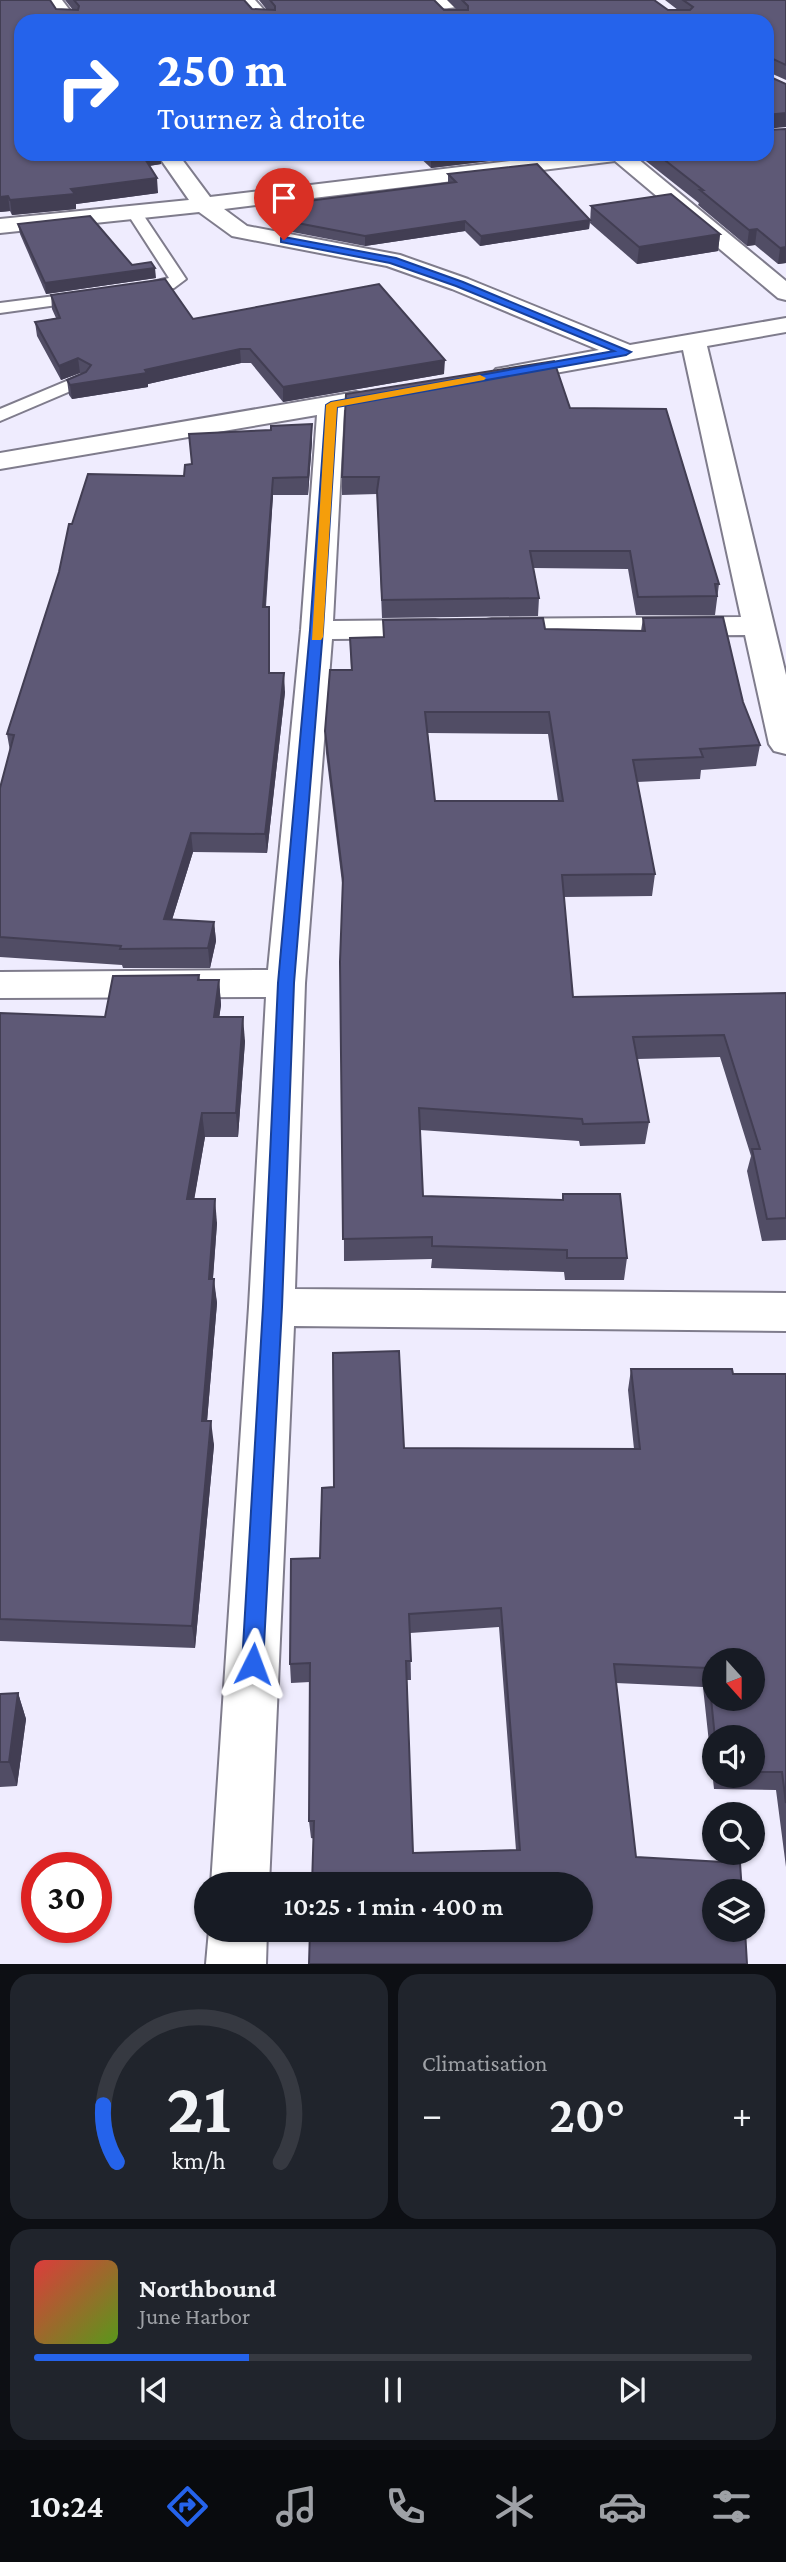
<!DOCTYPE html>
<html lang="fr">
<meta charset="utf-8">
<style>
:root{--surface:#171b24;--page:#20242c;--text:#f1f3f6;--muted:#9ea1a6;--line:#363941;--accent:#2563eb}
body{margin:0;font-family:"Crimson Pro",serif;background:var(--page);color:var(--text);height:100vh;display:flex;flex-direction:column;font-size:26px;white-space:nowrap}
*{box-sizing:border-box;margin:0}
p{font-size:23px;color:var(--muted)}
.icon{flex:none;width:38px;height:38px;fill:none;stroke:currentColor;stroke-width:2;stroke-linecap:round;stroke-linejoin:round}
.map{position:relative;height:1964px;overflow:hidden}
.side{display:flex;flex-direction:column;gap:10px;padding:10px;background:#0d0f14;flex:1}
.side>*{flex:none}
.hud{position:absolute;left:14px;top:14px;width:760px;height:147px;border-radius:21px;box-shadow:0 2px 5px #0004;background:#2563eb;color:#fff;overflow:hidden}
.needle{width:46px;rotate:159deg}
.buttons{position:absolute;left:702px;top:1648px;display:grid;gap:14px}
.buttons a{display:grid;place-items:center;width:63px;height:63px;border-radius:50%;background:var(--surface);box-shadow:0 2px 5px #0004;font-size:35px}
.speed{position:absolute;left:21px;top:1852px;display:flex;gap:14px;font-size:35px;font-weight:700;text-align:center}
.speed>*{display:grid;place-content:center;width:91px;height:91px;border-radius:50%;background:var(--surface);box-shadow:0 2px 5px #0004;line-height:1}
.speed .limit{border:10px solid #d22;background:#fff;color:#111}
.pin{position:absolute;display:grid;place-items:center;width:60px;height:60px;color:#fff;margin:-72px -30px;border-radius:50% 50% 50% 0;rotate:-45deg;box-shadow:0 0 7px #0007}
.pin .icon{rotate:45deg}
.me{position:absolute;width:77px;margin:-38px;rotate:3deg;stroke-linejoin:round;filter:drop-shadow(0 0 5px #0008)}
.turn{display:flex;align-items:center;gap:24px;height:147px;padding:0 28px;font-size:32px}
.turn .icon{width:91px;height:91px;stroke-width:2.5}
.turn b{display:block;font-size:49px;line-height:60px}
.big{font-size:52px;font-weight:600;line-height:1.1}
.side .widget{flex:1;display:flex;flex-direction:column;justify-content:center;gap:10px;min-width:0;padding:0 24px;border-radius:21px;background:var(--page)}
.side .dial{align-items:center;gap:0}
.dial svg{height:182px;overflow:visible;fill:none;stroke:var(--line);stroke-width:7;stroke-linecap:round;text-anchor:middle}
.dial text{fill:var(--text);stroke:none}
.song{display:flex;align-items:center;gap:21px}
.cover{width:84px;height:84px;border-radius:10px;background:linear-gradient(135deg,hsl(0 70% 55%),hsl(90 70% 35%))}
.played{height:7px;border-radius:4px;background:linear-gradient(90deg,var(--accent) 30%,var(--line) 30%)}
.keys{display:flex;justify-content:space-around;direction:ltr}
.heat{display:flex;justify-content:space-between;align-items:center;font-size:38px;direction:ltr}
.side .tiles{flex:1;display:grid;gap:10px;grid-template-columns:1fr 1fr}
.widget:last-child{grid-column:span 2}
.trip{position:absolute;left:194px;top:1872px;width:399px;height:70px;border-radius:35px;background:var(--surface);box-shadow:0 2px 5px #0004;font-weight:600;line-height:70px;text-align:center}
.dock{display:flex;height:112px;justify-content:space-around;align-items:center;background:#090b0e;color:var(--muted)}
.dock .icon{width:49px;height:49px}
.dock .current{color:var(--accent)}
.dock b{font-size:32px;color:var(--text)}
.map>svg:first-child{display:block}
.lines{fill:none;stroke-linecap:round;stroke-linejoin:round}
.service-casing{stroke:#7f7c8c;stroke-width:4}
.minor-casing{stroke:#7f7c8c;stroke-width:4}
.service{fill:#fff;fill-rule:evenodd}
.minor{fill:#fff;fill-rule:evenodd}
.wall{fill:#514d65;fill-rule:evenodd}
.shaded-wall{fill:#423e53}
.building{fill:#5e5976;stroke:#423e53;stroke-width:2;fill-rule:evenodd}
.route{fill:#2563eb;stroke:#184099;stroke-width:2}
.slow{fill:#f59e0b}
</style>
<div class="map">
<svg width="786" height="1964" viewBox="0 0 786 1964">
<rect width="100%" height="100%" fill="#efecfe"/>
<g class="lines">
<defs>
<g id="service">
<path d="M135 208 140 210 186 279 174 288 135 296 127 291 129 288 169 278 127 213Z"/>
<path d="M87 292 95 297 93 300 0 313V303Z"/>
<path d="M81 375 90 380 87 384 0 421V409Z"/>
</g>
<g id="minor">
<path d="M44 0H62L78 21H60Z"/>
<path d="M236 0H255L274 21H255Z"/>
<path d="M429 0H473C464 8 442 10 430 7L427 3Z"/>
<path d="M157 154H178L210 197 568 154H632L786 281V300L778 298 615 161 224 209 247 226 400 255 468 279 630 345 786 318V332L707 346 786 675V754L774 751 769 744 745 635 492 637 481 635 477 628 481 621 492 619 741 617 683 350 505 382 496 379 492 374 496 369 599 350 452 289 387 266 232 236 199 212 0 233V219L189 200Z"/>
<path d="M356 392 365 394 369 400 365 406 344 410 333 621 435 620 446 622 450 629 446 636 435 638 332 639 305 983 295 1289 786 1293V1331L294 1326 269 1885H211L249 1307 266 997 0 998V972L268 970 301 630 317 415 0 469V453Z"/>
<path d="M209 1930H267L266 1964H206Z"/>
</g>
</defs>
<use href="#service" class="service-casing"/>
<use href="#minor" class="minor-casing"/>
<use href="#service" class="service"/>
<use href="#minor" class="minor"/>
</g>
<g class="wall">
<path d="M65 0H244L252 9 267 10 259 0H434L444 10H457L447 0H654L668 10H678L665 0H786V80L766 71V21L21 154H160L161 164 149 166 158 193 76 204V209L12 215 10 211 0 212 56 9 73 10Z"/>
<path d="M786 129V263L778 264 755 245 747 246 698 205 699 203 637 154H766Z"/>
<path d="M180 154H238L186 161Z"/>
<path d="M416 154H522V157L431 168Z"/>
<path d="M448 174 590 220 589 229 480 246 465 231 365 246 292 232 278 215 277 205 448 183Z"/>
<path d="M591 206 720 234 718 251 637 264 590 223Z"/>
<path d="M18 224 132 265 156 278 46 294 20 234Z"/>
<path d="M51 295 193 319 444 374 283 402 251 363H241L148 384V387L72 399 69 395 67 380 82 374 80 373 61 380 37 336 35 322 56 318 52 309Z"/>
<path d="M570 408 719 584 715 615H636L628 569 533 568 539 598 538 616 382 618 377 494 342 495V477Z"/>
<path d="M312 424V441L308 495H273L266 607 270 625V673L285 692 267 853 193 852 172 920 214 922 216 941 210 968H123L122 965 0 957V788L10 751 7 734 59 572 72 524 184 476 192 464 271 430Z"/>
<path d="M643 618 743 702 760 745 756 766 701 770 700 779 637 782 655 874 652 896 564 897 573 997 786 993V1240L762 1241 747 1171 751 1156 720 1057 637 1059 649 1122 645 1144 580 1146 579 1141 420 1130 423 1196 562 1200 563 1194 627 1258 624 1280H565L564 1272 431 1268 432 1259 344 1261 343 891 326 753 325 731 351 670 350 638 383 637V620L545 629 641 631ZM428 733 548 734 558 801H435Z"/>
<path d="M199 975 200 980H219L221 1005 219 1017 245 1041 238 1137H205L194 1199 217 1223 213 1279 217 1303 207 1421 214 1445 195 1648 0 1641V1013L105 1017Z"/>
<path d="M631 1369 733 1374H786V1867L776 1790 714 1789 703 1687 616 1683 636 1857 714 1930 311 1838 309 1821 310 1682 291 1683 290 1664 320 1558 334 1487 404 1448 634 1449 628 1390ZM499 1627 516 1850 413 1853 407 1680H411L410 1633ZM714 1738H752V1776H714Z"/>
<path d="M18 1693 26 1719 17 1786 0 1787V1694Z"/>
</g>
<g class="shaded-wall">
<path d="M769 57 767 71H766V58Z"/>
<path d="M786 113V127L766 129V115Z"/>
<path d="M141 154H160L161 164 142 167Z"/>
<path d="M186 154H238L186 161Z"/>
<path d="M431 154H522V157L431 168Z"/>
<path d="M157 178 158 193 76 204V209L12 215 10 200 71 189Z"/>
<path d="M8 196 10 211 0 212V197Z"/>
<path d="M590 220 589 229 480 246 481 236Z"/>
<path d="M465 221V231L365 246V236Z"/>
<path d="M757 229 755 245 747 246 749 230Z"/>
<path d="M720 234 718 251 637 264 639 247Z"/>
<path d="M786 247V263L778 264 780 248Z"/>
<path d="M155 268 156 278 46 294 45 283Z"/>
<path d="M240 349 241 363 148 384V387L72 399 70 385Z"/>
<path d="M78 358 80 373 61 380 59 366Z"/>
<path d="M445 360 444 374 283 402V387Z"/>
<path d="M312 424V441L308 495V477Z"/>
<path d="M273 478V495L264 626 263 607Z"/>
<path d="M269 607 270 625V692L269 673Z"/>
<path d="M284 673 285 692 267 853 265 834Z"/>
<path d="M191 833 193 852 166 939 164 919Z"/>
<path d="M214 922 216 941 210 968 208 948Z"/>
<path d="M219 980 221 1005 216 1041 214 1017Z"/>
<path d="M243 1017 245 1041 238 1137 236 1113Z"/>
<path d="M202 1113 205 1137 190 1224 187 1199Z"/>
<path d="M215 1199 217 1223 211 1303 209 1279Z"/>
<path d="M214 1279 217 1303 205 1445 202 1421Z"/>
<path d="M211 1421 214 1445 195 1648 192 1626Z"/>
<path d="M18 1693 26 1719 17 1786 9 1762Z"/>
</g>
<g class="building">
<path d="M0 0H50L56 9 78 10 79 6 74 0H244L252 9 275 10V6L270 0H434L444 10H468V6L462 0H654L668 10H690L693 7 683 0H786V65L769 57 766 58V21H21V154H142L157 178 71 189 75 194 10 200 8 196 0 197Z"/>
<path d="M766 75 786 84V113L766 115Z"/>
<path d="M786 129V247L780 248 757 229 749 230 700 190H703L657 154H766V130Z"/>
<path d="M537 164 590 220 481 236 465 221 365 236 292 222 277 205 456 182 448 174Z"/>
<path d="M671 194 720 234 639 247 591 206Z"/>
<path d="M90 216 132 265 151 262 155 268 45 283 18 224Z"/>
<path d="M165 279 193 319 379 284 445 360 283 387 250 349H240L145 370 147 373 70 385 67 380 86 372 91 365 78 358 59 366 35 322 60 318 51 295Z"/>
<path d="M554 361 570 408 666 409 719 584H715L717 596 638 597 630 551H530L539 598 382 600 377 491 379 477H342L346 394Z"/>
<path d="M312 424 308 477 273 478 263 607H269V673H284L265 834 191 833 164 919 214 922 208 948 120 949 121 946 0 937V788L14 735 7 734 59 572 69 524H72L88 474 184 476 185 465 192 464 189 434 271 430V426Z"/>
<path d="M723 617 743 702 760 745 700 749 703 757 633 760 655 874 562 875 573 997 786 993V1218L767 1219 752 1149H760L724 1035 633 1037 649 1122 583 1124 582 1119 419 1108 423 1196 563 1200V1194H620L627 1258H567V1250L432 1246V1237L343 1239 340 962 343 878 325 731 330 670H352L350 638 384 637 383 620 543 618 545 629 645 631 643 618ZM425 712H549L563 801H435Z"/>
<path d="M199 975 198 980H219L214 1017H243L236 1113H202L187 1199H215L209 1279H214L202 1421H211L192 1626 0 1619V1013L105 1017 113 976Z"/>
<path d="M399 1351 404 1448 640 1449 631 1369H732L733 1374H786V1803L782 1772H752V1738H715L708 1668 614 1664 636 1857 740 1863 742 1892H714V1930H745L747 1964H309L310 1930H581V1885H312L314 1821H309L310 1663 290 1664 291 1559 320 1558 322 1488 334 1487 333 1353ZM501 1608 520 1850 413 1853 406 1661H411L409 1614ZM714 1661H752V1699H714Z"/>
<path d="M18 1693 9 1762H0V1694Z"/>
</g>
<path class="route" d="M284 237 396 258 463 282 631 352 626 355 337 407 323 630 294 983 282 1307 263 1664 260 1672 253 1675 245 1672 242 1664 263 1307 278 983 310 630 326 405 331 402 614 351 456 286 390 263 281 242V238Z"/>
<path class="slow" d="M480 375 486 378 484 380 337 407 323 637 321 640H312L326 405 331 402Z"/>
</svg>
<div class="buttons">
<a><svg class="needle" viewBox="-14 -14 28 28"><path d="M0-13l5 13h-10z" fill="#e53935"/><path d="M0 13l5-13h-10z" fill="#9ea1a6"/></svg></a>
<a><svg class="icon" aria-label="sound" viewBox="0 0 24 24"><path d="M4 9h4l5-4v14l-5-4H4zM17 9q2 3 0 6"/></svg></a>
<a><svg class="icon" aria-label="search" viewBox="0 0 24 24"><circle cx="10" cy="10" r="6"/><path d="M15 15l6 6"/></svg></a>
<a><svg class="icon" aria-label="layers" viewBox="0 0 24 24"><path d="M12 4l9 5-9 5-9-5zM3 14l9 5 9-5"/></svg></a>
</div>
<div class="speed"><div class="limit">30</div></div>
<div class="pin" style="left:284px;top:240px;background:#d93025"><svg class="icon" aria-label="arrive" viewBox="0 0 24 24"><path d="M6 21V4h12l-3 4 3 4H6"/></svg></div>
<svg class="me" style="left:253px;top:1664px" viewBox="-20 -20 40 40"><path d="M0-17L14 15 0 8-14 15z" fill="#2563eb" stroke="#fff" stroke-width="4"/></svg>
<div class="trip">10:25 · 1 min · 400 m</div>
<div class="hud">
<div class="turn"><svg class="icon" aria-label="right" viewBox="0 0 24 24"><path d="M7 20v-9h11M14 6l5 5-5 5"/></svg><div><b>250 m</b>Tournez à droite</div></div>
</div>
</div>
<section class="side">
<div class="tiles">
<div class="widget dial"><svg viewBox="0 0 100 80">
<path d="M14 69A42 42 0 1 1 86 69"/>
<path d="M14 69A42 42 0 0 1 8 44" stroke="#2563eb"/>
<text x="50" y="56" font-size="32" font-weight="700">21</text>
<text x="50" y="72" font-size="11">km/h</text>
</svg></div>
<div class="widget"><p>Climatisation</p>
<div class="heat"><a>−</a><b class="big">20°</b><a>+</a></div>
</div>
<div class="widget">
<div class="song"><i class="cover"></i><div><b>Northbound</b><p>June Harbor</p></div></div>
<div class="played"></div>
<div class="keys"><svg class="icon" aria-label="previous" viewBox="0 0 24 24"><path d="M18 5L8 12l10 7zM5 5v14"/></svg><svg class="icon" aria-label="pause" viewBox="0 0 24 24"><path d="M8 5v14M16 5v14"/></svg><svg class="icon" aria-label="next" viewBox="0 0 24 24"><path d="M6 5l10 7-10 7zM19 5v14"/></svg></div>
</div>
</div>
</section>
<nav class="dock">
<b>10:24</b>
<svg class="icon current" aria-label="directions" viewBox="0 0 24 24"><path d="M12 3l9 9-9 9-9-9zM9 14v-3h6M13 9l2 2-2 2"/></svg>
<svg class="icon" aria-label="music" viewBox="0 0 24 24"><path d="M9 18V5l10-2v13"/><circle cx="6" cy="18" r="3"/><circle cx="16" cy="16" r="3"/></svg>
<svg class="icon" aria-label="phone" viewBox="0 0 24 24"><path d="M5 4h4l2 5-3 2q2 4 5 5l2-3 5 2v4C11 20 4 13 5 4z"/></svg>
<svg class="icon" aria-label="climate" viewBox="0 0 24 24"><path d="M12 3v18M4 7l16 10M4 17L20 7"/></svg>
<svg class="icon" aria-label="car" viewBox="0 0 24 24"><path d="M5 17H2v-5l4-1 3-4h7l3 4 3 1v5h-3M9 17h6M6 11h13"/><circle cx="7" cy="17" r="2"/><circle cx="17" cy="17" r="2"/></svg>
<svg class="icon" aria-label="filters" viewBox="0 0 24 24"><path d="M4 7h16M4 17h16"/><circle cx="9" cy="7" r="2"/><circle cx="15" cy="17" r="2"/></svg>
</nav>
